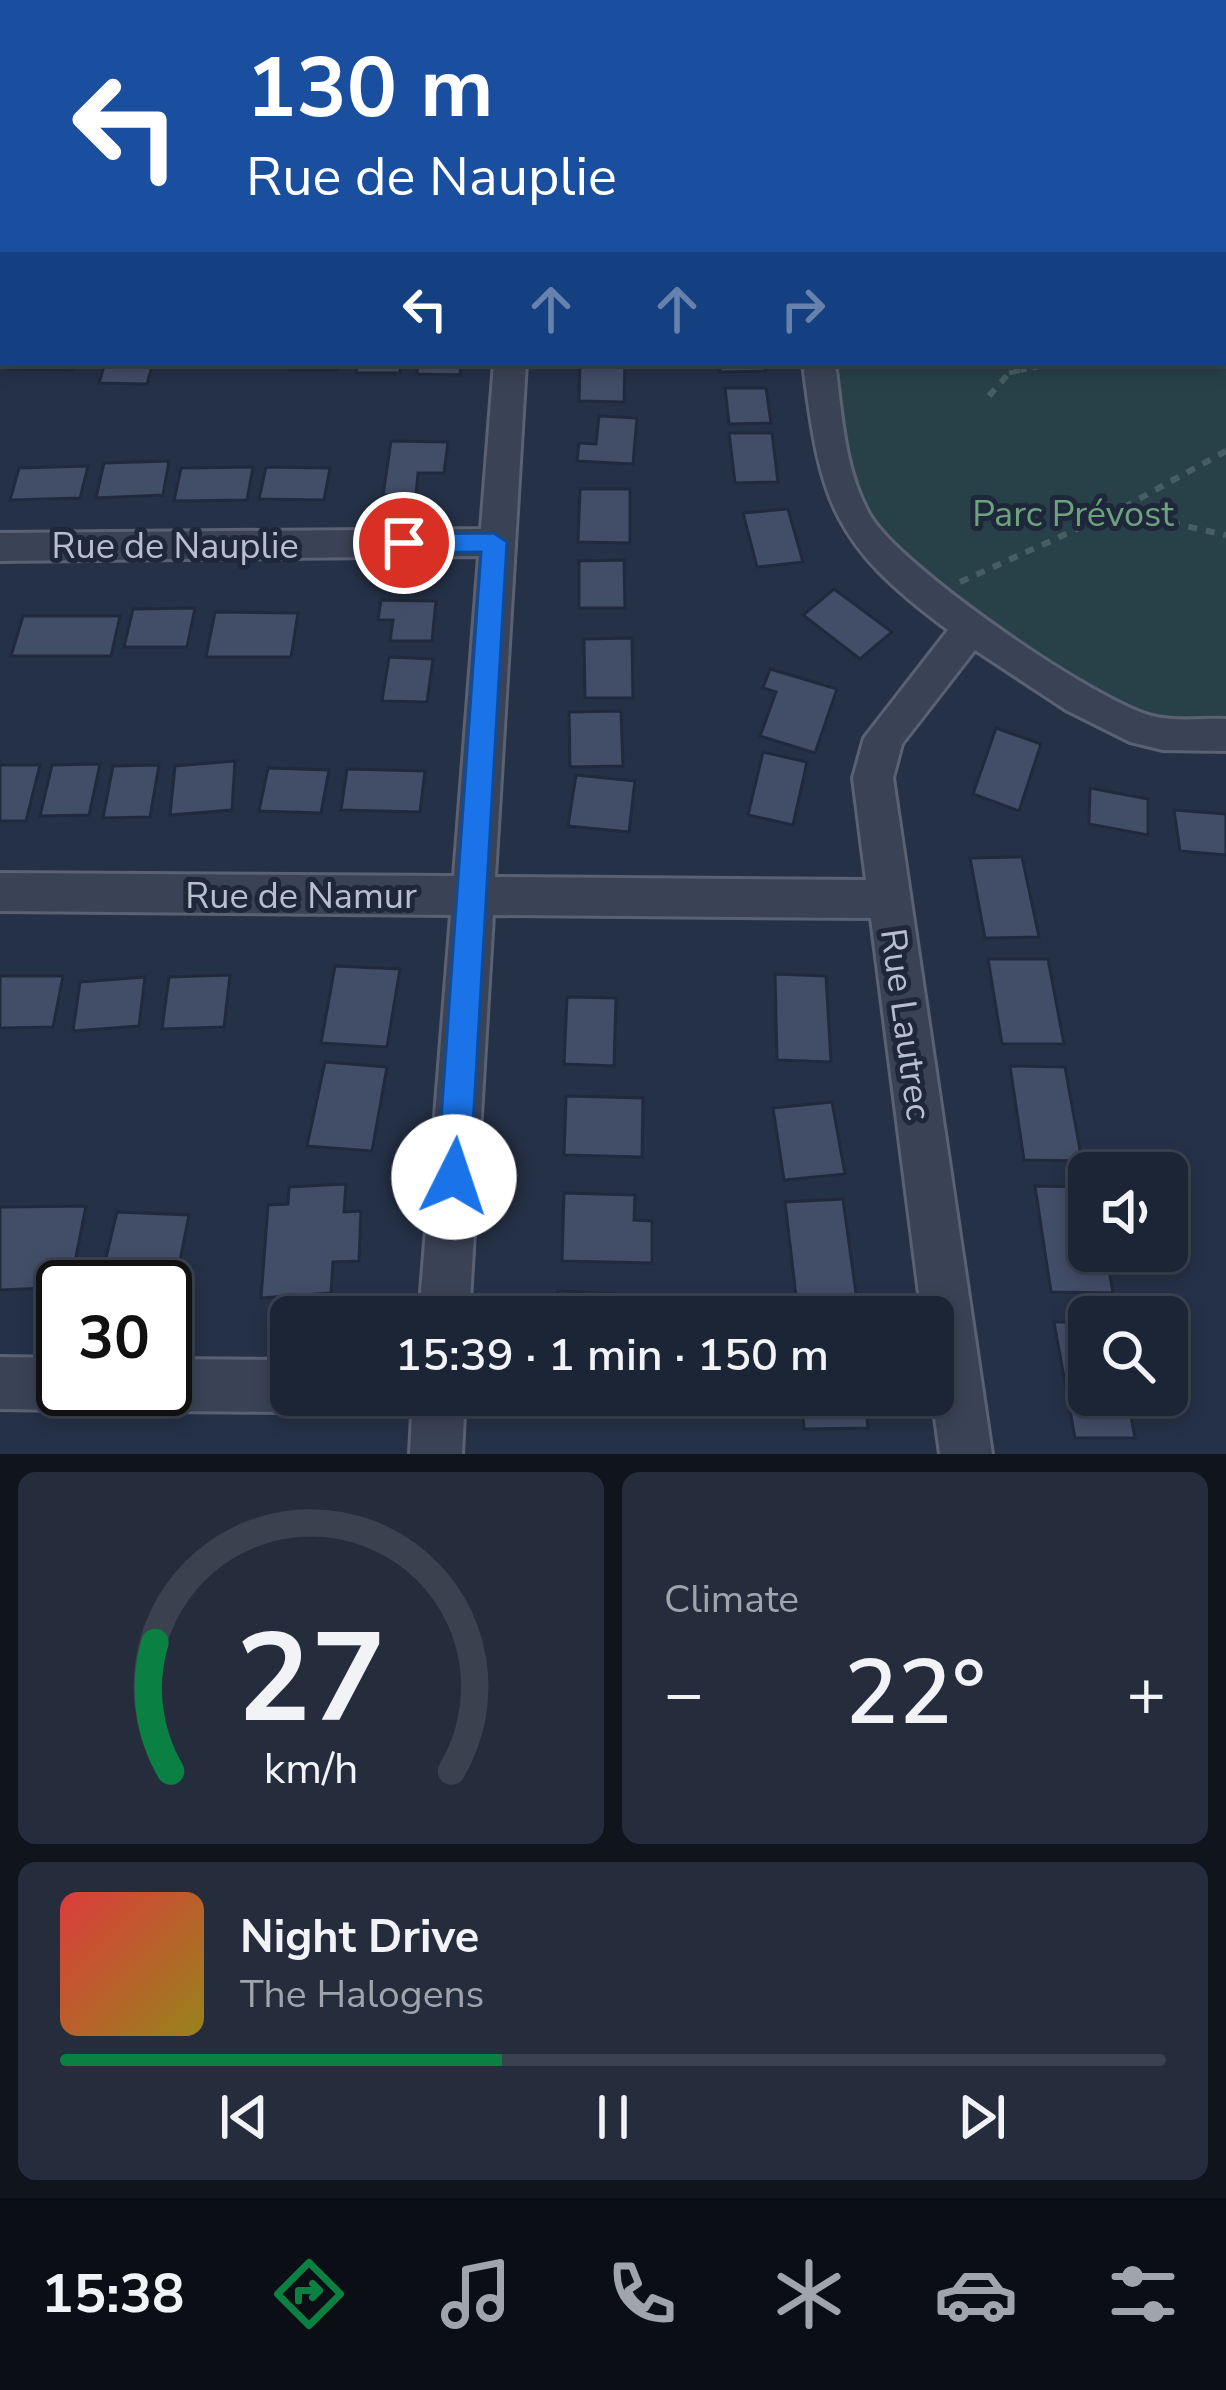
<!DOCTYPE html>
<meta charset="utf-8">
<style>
:root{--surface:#1c2535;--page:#252d3d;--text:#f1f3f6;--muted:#a0a5ad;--line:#3a4250;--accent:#0b8043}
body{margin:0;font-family:"Nunito Sans",sans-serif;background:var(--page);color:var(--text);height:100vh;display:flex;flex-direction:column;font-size:45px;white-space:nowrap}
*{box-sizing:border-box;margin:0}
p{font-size:39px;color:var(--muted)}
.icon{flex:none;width:66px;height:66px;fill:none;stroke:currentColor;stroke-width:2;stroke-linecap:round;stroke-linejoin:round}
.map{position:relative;height:1454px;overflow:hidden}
.side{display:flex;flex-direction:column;gap:18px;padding:18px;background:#0f141d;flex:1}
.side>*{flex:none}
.guide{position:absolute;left:0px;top:0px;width:1227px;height:366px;box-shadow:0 6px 18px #0003,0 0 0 3px var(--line);background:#1a4fa0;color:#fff;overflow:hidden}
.fabs{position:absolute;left:1068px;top:1152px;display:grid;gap:24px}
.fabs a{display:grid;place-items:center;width:120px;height:120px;border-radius:18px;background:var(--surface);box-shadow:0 6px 18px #0003,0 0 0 3px var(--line);font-size:60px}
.speed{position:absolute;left:36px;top:1260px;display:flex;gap:24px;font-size:60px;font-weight:700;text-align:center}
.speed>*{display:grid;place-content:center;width:156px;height:156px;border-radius:50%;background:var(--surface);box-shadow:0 6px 18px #0003,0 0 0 3px var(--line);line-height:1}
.speed .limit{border:6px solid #111;border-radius:18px;background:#fff;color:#111}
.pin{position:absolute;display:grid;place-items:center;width:102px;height:102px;color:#fff;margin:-51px;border:6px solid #fff;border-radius:50%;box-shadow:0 3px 12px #0007}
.me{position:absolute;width:132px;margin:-66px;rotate:4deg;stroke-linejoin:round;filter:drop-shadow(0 0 9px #0008)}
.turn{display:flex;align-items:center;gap:42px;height:252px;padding:0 48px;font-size:54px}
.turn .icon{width:156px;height:156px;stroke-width:2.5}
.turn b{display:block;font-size:84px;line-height:102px}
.lanes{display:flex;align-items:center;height:114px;padding:0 48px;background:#0003;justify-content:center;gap:60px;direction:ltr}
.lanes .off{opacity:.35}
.big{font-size:90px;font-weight:600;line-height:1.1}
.side .card{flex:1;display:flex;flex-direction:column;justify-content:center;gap:18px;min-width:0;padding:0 42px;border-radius:18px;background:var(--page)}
.side .dial{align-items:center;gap:0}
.dial svg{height:312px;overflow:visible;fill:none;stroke:var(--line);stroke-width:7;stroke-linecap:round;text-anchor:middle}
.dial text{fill:var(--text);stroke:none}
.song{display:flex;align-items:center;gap:36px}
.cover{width:144px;height:144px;border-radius:18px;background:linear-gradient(135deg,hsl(0 70% 55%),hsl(50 70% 35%))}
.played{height:12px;border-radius:6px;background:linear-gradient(90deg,var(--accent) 40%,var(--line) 40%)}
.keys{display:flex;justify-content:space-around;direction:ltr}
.heat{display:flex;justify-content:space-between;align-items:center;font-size:66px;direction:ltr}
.side .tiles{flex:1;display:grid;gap:18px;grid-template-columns:1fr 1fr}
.card:last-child{grid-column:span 2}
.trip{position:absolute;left:270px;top:1296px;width:684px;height:120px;border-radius:18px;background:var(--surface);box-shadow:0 6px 18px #0003,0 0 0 3px var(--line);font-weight:600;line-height:120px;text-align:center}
.menu{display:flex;height:192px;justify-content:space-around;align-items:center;background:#0b0f15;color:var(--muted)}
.menu .icon{width:84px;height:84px}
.menu .active{color:var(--accent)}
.menu b{font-size:54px;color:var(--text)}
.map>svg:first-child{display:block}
.green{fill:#284148}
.building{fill:#424d67;stroke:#212a3d;stroke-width:3}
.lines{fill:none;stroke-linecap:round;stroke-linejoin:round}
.street-casing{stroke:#596173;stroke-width:6}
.path-far1{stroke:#465e63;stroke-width:4.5;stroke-dasharray:6 6;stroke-linecap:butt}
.path{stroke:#465e63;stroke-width:6;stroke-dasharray:9 9;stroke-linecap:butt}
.street{fill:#3a4356;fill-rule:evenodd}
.route{fill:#1a73e8;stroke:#114b97;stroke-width:3}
.labels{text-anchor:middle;stroke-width:10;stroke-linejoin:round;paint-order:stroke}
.park-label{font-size:36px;fill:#6da27e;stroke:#1f283b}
.street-label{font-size:36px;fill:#b8bfcf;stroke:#1f283b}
</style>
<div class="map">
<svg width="1226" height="1454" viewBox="0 0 1226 1454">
<rect width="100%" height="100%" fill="#253147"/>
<g class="green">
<path d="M60 0H670L59 3Z"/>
<path d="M1226 172V735L1097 712 858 528 819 363H1224Z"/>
</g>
<g class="building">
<path d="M10 363H75L72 370 8 369Z"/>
<path d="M105 363H153L147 384 99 383Z"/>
<path d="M291 363H337L336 370H290Z"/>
<path d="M357 363H401L400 373H356Z"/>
<path d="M418 363H461L460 375 417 374Z"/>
<path d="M580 363H625L624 402 579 401Z"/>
<path d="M719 363H765L766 371 720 372Z"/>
<path d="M725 388H766L771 423 729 424Z"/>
<path d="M599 416 637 418 633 464 577 461 579 443 596 444Z"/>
<path d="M729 433H772L778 482 735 483Z"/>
<path d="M391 441 448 442 444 473H418L416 495H383Z"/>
<path d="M169 461 163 495 96 498 104 463Z"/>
<path d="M88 466 80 498 10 500 19 468Z"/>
<path d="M253 467 247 500 174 501 181 468Z"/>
<path d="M266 467 330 468 324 500 259 499Z"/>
<path d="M580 489H630V543L578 542Z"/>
<path d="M788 509 803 562 757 567 743 513Z"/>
<path d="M624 560 625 608H579V561Z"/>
<path d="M834 589 892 632 860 659 803 615Z"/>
<path d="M381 600 436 601 432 641H390L393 620H378Z"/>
<path d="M195 608 187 647H124L133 609Z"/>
<path d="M215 612 298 613 291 657H206Z"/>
<path d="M23 616H120L111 656H11Z"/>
<path d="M632 638 633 698H585L584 639Z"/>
<path d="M389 657 433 659 427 702 382 701Z"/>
<path d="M770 669 837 689 815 753 760 736 776 692 763 688Z"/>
<path d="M621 711 623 766 570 767 569 712Z"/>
<path d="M996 728 1041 744 1019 811 973 794Z"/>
<path d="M763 752 807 762 793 825 748 815Z"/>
<path d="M235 761 232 810 170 815 175 766Z"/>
<path d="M100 764 89 815 40 816 52 765Z"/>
<path d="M0 765H40L26 821H0Z"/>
<path d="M159 765 150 817 103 818 113 766Z"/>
<path d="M268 768 329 770 321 813 259 811Z"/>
<path d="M347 769 425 771 420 812 341 810Z"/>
<path d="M576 775 635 781 629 832 568 826Z"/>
<path d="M1090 788 1148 799V835L1089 824Z"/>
<path d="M1174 810 1226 814V855L1180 851Z"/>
<path d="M1022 857 1039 937 985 938 970 858Z"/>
<path d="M988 959H1048L1064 1044H1002Z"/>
<path d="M335 966 400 969 387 1047 321 1043Z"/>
<path d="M775 974 826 976 831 1062 777 1060Z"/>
<path d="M230 975 224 1027 162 1029 169 977Z"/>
<path d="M0 976H63L53 1027 0 1028Z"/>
<path d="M145 977 139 1026 73 1031 80 982Z"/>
<path d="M567 997 616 998 614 1066 564 1064Z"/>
<path d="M325 1062 387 1067 372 1151 307 1146Z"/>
<path d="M1010 1066 1065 1067 1082 1161 1024 1160Z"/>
<path d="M566 1096 643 1098 642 1157 564 1155Z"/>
<path d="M832 1102 845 1174 784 1180 773 1108Z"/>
<path d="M346 1184 344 1212 361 1211 359 1261 333 1262 331 1293 261 1298 268 1205 288 1204 289 1187Z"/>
<path d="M1035 1186 1089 1187V1251H1106L1113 1293 1051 1292Z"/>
<path d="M564 1193 635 1195 634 1220 652 1221V1263L562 1261Z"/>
<path d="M843 1199 857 1301 797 1304 785 1202Z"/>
<path d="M86 1206 70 1287 0 1290V1207Z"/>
<path d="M117 1212 189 1215 175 1286 100 1283Z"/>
<path d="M558 1291 615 1294 614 1317H556Z"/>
<path d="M1054 1322H1089V1395H1127L1135 1438H1075Z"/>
<path d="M802 1395H865L868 1428 804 1429Z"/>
</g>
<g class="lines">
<defs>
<g id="street">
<path d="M712 0H744L746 3H714Z"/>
<path d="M892 0H922L890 3Z"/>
<path d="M1099 0H1128L1130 3H1101Z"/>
<path d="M1170 0H1200L1168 3Z"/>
<path d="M1224 54 1226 55V71L1224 70Z"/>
<rect x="0" y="284" width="3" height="20"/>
<path d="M494 363H526L495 877 866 880 853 778 864 738 948 630C832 544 820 502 803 363H835C842 413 844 470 870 515 899 566 1094 701 1152 716 1176 722 1202 718 1226 719V751L1163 750 1130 742 1066 710 975 650 902 744 893 778 992 1454H940L932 1395 933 1317H922L871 918 493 915 469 1317H419L451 915 0 911V873L454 876 479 556 0 561V533L481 529Z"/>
<path d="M0 1357 63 1358V1389H87L81 1402 63 1410 0 1409Z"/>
<path d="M165 1359 291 1360V1395H313L309 1404 291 1412 165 1411 147 1403 141 1389H165Z"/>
<path d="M413 1395H465L462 1454H410Z"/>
</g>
</defs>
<use href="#street" class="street-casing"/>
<g class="path-far1">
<path d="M332 3 336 0"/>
<path d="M1224 350 1226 356"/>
<path d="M1009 373 1054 364 1226 366"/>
</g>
<g class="path">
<path d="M989 396 1010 372 1020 370"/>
<path d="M1118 511 1226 535"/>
<path d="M960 582 1117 511 1226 451"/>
</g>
<use href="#street" class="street"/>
</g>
<path class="route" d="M494 533 507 542 470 1177 465 1188 454 1193 442 1188 437 1177 481 552 404 553 392 543 404 534Z"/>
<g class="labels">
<g class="park-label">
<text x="1073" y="526">Parc Prévost</text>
</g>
<g class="street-label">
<text x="175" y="558">Rue de Nauplie</text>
<text x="301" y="908">Rue de Namur</text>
<text transform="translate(907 1024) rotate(82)" y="13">Rue Lautrec</text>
</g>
</g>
</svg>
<div class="fabs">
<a><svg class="icon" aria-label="sound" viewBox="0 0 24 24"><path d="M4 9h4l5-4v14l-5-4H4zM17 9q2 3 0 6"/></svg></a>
<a><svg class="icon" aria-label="search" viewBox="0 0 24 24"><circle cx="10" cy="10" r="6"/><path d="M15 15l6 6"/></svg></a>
</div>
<div class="speed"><div class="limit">30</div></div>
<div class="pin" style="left:404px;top:543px;background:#d93025"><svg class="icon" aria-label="arrive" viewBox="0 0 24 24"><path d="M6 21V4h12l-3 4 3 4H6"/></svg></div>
<svg class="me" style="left:454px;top:1177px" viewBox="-20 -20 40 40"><circle r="19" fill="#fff"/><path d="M0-13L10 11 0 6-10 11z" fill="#1a73e8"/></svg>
<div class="trip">15:39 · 1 min · 150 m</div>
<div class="guide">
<div class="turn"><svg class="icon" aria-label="left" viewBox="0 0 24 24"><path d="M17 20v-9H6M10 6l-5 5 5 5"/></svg><div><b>130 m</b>Rue de Nauplie</div></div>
<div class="lanes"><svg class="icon" aria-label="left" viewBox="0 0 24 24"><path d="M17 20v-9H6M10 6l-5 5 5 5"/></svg><svg class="icon off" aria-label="ahead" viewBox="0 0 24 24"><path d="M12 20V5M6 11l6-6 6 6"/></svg><svg class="icon off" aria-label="ahead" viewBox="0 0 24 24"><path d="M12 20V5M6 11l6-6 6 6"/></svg><svg class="icon off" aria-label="right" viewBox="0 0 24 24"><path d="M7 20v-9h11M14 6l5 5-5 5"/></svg></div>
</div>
</div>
<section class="side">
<div class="tiles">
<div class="card dial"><svg viewBox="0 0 100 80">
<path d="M14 69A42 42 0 1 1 86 69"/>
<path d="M14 69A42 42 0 0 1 10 36" stroke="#0b8043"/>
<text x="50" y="56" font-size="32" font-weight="700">27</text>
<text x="50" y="72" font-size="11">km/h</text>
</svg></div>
<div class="card"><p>Climate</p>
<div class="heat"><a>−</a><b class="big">22°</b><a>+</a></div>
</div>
<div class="card">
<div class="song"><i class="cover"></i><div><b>Night Drive</b><p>The Halogens</p></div></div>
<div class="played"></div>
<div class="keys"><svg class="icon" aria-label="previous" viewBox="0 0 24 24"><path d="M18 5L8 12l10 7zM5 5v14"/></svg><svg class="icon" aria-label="pause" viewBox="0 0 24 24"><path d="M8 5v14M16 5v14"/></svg><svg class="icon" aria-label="next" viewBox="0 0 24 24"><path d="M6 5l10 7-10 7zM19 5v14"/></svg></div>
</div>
</div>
</section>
<nav class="menu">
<b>15:38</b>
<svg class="icon active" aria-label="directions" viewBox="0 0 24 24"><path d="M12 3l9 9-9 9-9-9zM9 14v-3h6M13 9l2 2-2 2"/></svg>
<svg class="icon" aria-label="music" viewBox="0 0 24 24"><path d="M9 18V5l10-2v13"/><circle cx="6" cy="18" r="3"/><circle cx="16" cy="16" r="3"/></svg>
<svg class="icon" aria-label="phone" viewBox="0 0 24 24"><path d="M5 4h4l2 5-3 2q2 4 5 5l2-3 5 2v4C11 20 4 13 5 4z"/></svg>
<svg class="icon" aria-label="climate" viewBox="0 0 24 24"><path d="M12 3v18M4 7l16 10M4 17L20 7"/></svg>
<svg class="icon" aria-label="car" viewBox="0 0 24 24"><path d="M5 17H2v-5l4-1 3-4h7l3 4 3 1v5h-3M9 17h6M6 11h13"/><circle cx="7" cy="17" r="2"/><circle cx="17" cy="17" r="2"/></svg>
<svg class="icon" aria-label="filters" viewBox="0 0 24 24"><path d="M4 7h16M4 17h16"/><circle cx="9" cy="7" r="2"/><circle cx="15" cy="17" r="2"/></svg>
</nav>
